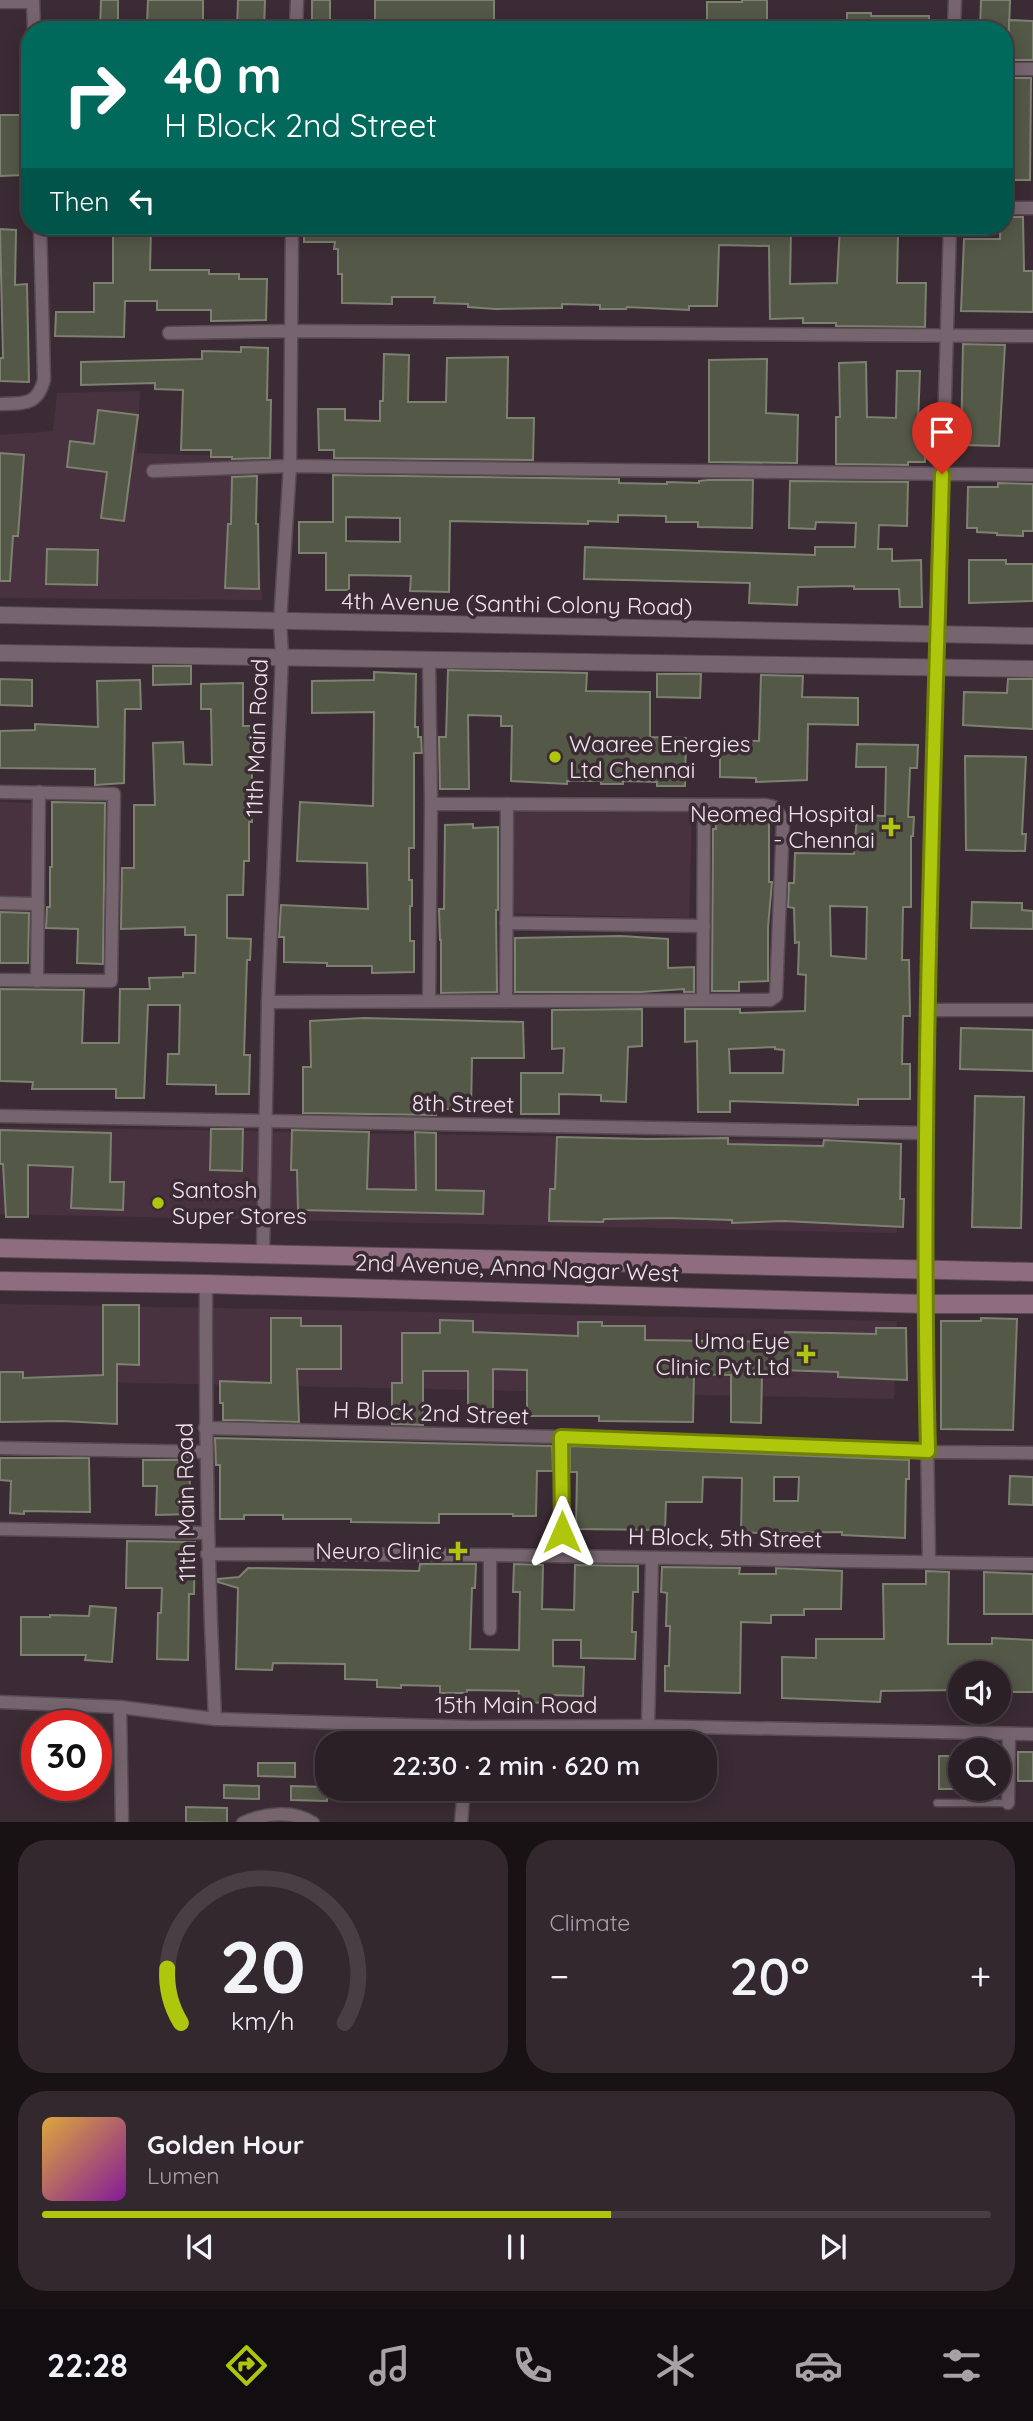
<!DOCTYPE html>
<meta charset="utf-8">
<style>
:root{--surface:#2c2027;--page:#34282f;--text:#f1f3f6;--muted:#a6a3a7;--line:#483e44;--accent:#aec60b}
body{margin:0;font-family:Quicksand,sans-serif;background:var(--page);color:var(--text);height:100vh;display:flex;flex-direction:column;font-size:26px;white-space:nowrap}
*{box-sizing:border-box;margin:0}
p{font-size:23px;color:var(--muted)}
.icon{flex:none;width:38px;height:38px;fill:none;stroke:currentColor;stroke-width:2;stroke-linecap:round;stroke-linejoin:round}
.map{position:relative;height:1822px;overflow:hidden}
.sheet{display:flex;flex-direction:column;gap:18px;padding:18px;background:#181215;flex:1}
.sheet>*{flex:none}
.guide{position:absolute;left:21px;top:21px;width:992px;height:214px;border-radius:28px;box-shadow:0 4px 18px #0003,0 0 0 2px var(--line);background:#00695c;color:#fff;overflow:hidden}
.fabs{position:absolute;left:948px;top:1661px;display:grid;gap:14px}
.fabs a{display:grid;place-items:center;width:63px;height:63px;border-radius:50%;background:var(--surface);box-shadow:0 4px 18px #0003,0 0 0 2px var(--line);font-size:35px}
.speed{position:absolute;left:21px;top:1710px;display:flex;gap:14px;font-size:35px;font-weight:700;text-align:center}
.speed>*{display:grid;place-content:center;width:91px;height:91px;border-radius:50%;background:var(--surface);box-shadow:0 4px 18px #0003,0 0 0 2px var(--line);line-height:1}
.speed .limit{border:10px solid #d22;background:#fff;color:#111}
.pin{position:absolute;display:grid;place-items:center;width:60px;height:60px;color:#fff;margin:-72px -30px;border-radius:50% 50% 50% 0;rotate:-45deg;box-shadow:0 0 7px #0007}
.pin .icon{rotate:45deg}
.me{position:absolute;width:77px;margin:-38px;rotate:0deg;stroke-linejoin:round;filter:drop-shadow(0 0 5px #0008)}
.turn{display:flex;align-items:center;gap:24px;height:147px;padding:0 28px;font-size:32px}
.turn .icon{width:91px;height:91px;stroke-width:2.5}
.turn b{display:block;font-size:49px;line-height:60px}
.then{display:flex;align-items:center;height:66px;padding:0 28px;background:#0003;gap:14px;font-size:26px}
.big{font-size:52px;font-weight:600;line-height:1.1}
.sheet .tile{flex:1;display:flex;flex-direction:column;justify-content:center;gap:10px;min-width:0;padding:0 24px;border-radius:28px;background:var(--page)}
.sheet .dial{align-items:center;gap:0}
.dial svg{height:182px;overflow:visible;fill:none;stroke:var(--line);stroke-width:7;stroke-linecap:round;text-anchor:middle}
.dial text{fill:var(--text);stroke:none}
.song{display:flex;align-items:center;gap:21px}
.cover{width:84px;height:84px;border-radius:10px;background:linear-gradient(135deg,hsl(40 70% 55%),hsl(290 70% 35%))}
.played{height:7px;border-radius:4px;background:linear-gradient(90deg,var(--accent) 60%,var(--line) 60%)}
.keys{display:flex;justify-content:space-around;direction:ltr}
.heat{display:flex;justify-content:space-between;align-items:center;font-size:38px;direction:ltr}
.sheet .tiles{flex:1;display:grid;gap:18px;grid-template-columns:1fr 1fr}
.tile:last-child{grid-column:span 2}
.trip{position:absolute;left:315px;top:1731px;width:402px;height:70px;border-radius:28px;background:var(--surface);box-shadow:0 4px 18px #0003,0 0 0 2px var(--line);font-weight:600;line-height:70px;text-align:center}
.menu{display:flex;height:112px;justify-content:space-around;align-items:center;background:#120d10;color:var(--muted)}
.menu .icon{width:49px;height:49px}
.menu .selected{color:var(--accent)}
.menu b{font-size:32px;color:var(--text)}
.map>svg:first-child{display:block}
.built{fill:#48323f}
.building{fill:#545847;stroke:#7d8170;stroke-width:2;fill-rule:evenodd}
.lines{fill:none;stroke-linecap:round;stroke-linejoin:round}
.service-casing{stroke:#574a52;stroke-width:9}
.minor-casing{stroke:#574a52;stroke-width:15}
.tertiary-casing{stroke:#574a52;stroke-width:18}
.secondary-casing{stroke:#574a52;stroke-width:20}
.service{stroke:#76646e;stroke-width:6}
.minor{stroke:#76646e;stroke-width:12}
.tertiary{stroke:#76646e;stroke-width:16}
.secondary{stroke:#906c81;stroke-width:18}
.route-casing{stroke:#718107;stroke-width:18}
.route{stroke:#aec60b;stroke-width:12}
.poi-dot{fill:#aec60b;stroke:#3b2b34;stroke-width:2.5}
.labels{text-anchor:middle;stroke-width:7;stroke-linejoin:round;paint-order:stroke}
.street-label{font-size:23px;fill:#f0e5eb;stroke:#3b2b34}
.poi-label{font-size:23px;fill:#f0e5eb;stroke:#3b2b34;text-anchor:end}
</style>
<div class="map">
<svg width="1033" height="1823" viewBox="0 0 1033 1823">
<rect width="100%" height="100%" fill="#3b2b34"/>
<g class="built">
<path d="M140 391 137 453 252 457 262 600 0 598V435L53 431 57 393Z"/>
<path d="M0 802 32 803 30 900 0 899Z"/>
<path d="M501 808 692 812 689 918 499 913Z"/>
<path d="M0 1127 896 1142 897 1233 0 1214Z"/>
<path d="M0 1304 897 1321 894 1399 0 1380Z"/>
</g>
<g class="building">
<path d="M101 0H118V29H100Z"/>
<path d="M148 0H203V24H147Z"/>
<path d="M238 0H265L264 29 237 28Z"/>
<rect x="312" y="0" width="18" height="30"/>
<rect x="375" y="0" width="119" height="30"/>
<path d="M742 0H767V30H707V2H742Z"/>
<path d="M981 0H1010L1009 30H980Z"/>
<path d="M847 13H871V16H929V30H847Z"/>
<path d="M1009 20 1033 21V60H1009Z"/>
<path d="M1008 78H1031L1030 180H1004V79Z"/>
<path d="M0 115H22L23 175 0 176Z"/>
<path d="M1004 217H1023L1024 271H1033V312L961 311 964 239H1000V226H1004Z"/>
<path d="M113 226H151L150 270H209V274H239V279H267L266 320 211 321V310H157V301H125L124 337 55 336 56 312H94V283H113Z"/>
<path d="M304 226H758V228L791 229 790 284 837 283 840 226H865V234L898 235 897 283H926L925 327 836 326V323H803V318L770 319 769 246 719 245 717 306H689V310L627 307 626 309H600V305L562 304V308L496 309 468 307V304L434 303 435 297H392V304L342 303V274H338V249H334L335 242H304Z"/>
<path d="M0 229 16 230 15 285 27 284 29 382 0 381V358H3Z"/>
<path d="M963 344 1005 345 999 446 961 445Z"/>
<path d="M241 347 268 348 267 400H271L270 458 232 459V457H211V450H181L183 390 155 389V383L81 385V362L202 359V351L241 352Z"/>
<path d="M384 354 409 355 408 402H446L447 358 508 357 507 418H534L533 460 334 458V450H319L318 409H345V420L380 421V401H383Z"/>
<path d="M767 359 766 413 798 415 797 463 709 462V360Z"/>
<path d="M866 362 867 417 896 418 897 371H920L918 422H926L925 462H908V465L836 464V417H840L839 363Z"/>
<path d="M98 410 138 415 124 521 101 518 107 472 67 467 70 441 94 444Z"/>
<path d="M0 453 24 455 18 536H13L10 581H0Z"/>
<path d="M333 475 619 479V483L667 484V482L699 483V481L709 480H753L752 528 698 527V522H666V516L618 515V522L588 521V524L450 521 449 592 410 591 411 576 349 575V590H326V553H299V522H333ZM346 517 400 518V542L346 541Z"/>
<path d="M257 476 256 524H258L259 589 225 588 228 524H231L232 477Z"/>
<path d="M790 481 908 482 907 526 879 525 878 549H892V561L921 560 922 607H900L899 589H854V586L798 587 797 605 749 603 750 583 584 579 585 547 815 555V547H855L856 523 816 522 815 529 789 528Z"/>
<path d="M998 483 1033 484V531H1023V536L997 535V533L977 532V528H967L968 487H998Z"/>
<path d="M47 549 98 550 97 585 46 584Z"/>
<path d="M969 560H1006V564H1033V601L969 603Z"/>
<path d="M153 666H191V684L153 685Z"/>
<path d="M448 670 587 673 586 691 650 692V737L686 738 685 786H657V782L623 781V784H601V781H567V784L511 781 512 726H501V716L468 715 469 789H440L439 737H446Z"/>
<path d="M374 672 416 674 415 727H418V737H421L422 753H414V848H409V880H412V906H410V941H414V972L372 973V966H327V963L284 962V937H279L281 905 368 909 367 863 297 861 300 802 373 806 374 712 312 713V681L374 680Z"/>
<path d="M657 674H701L700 698 657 697Z"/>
<path d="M761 675 803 676 802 697 858 698V725L808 724 807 780 756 782V778L720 777V740L759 741Z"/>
<path d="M0 679 32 680V706L0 705Z"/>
<path d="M1008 679H1033V729L963 725 964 692 1007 693Z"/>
<path d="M140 680 141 709H125L124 783 95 785V769L0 768V731L35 730V724L98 727 97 681Z"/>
<path d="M243 683V726H252V822H249V861H244L243 895H227V938L251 939 250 960H247L244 1055H250L249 1094H216V1085L167 1084 168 1054H179L180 1005H148L144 1098H116V1089H32L33 1082 0 1081V989L84 990 82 1043H119L120 989H150L149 978 183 977V973H195L196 935H185V927L121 929 122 868H134V805H155L153 743 183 742 184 764 212 765 211 709H201V684Z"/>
<path d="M857 744 918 745 917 768H910L908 817H914L913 836H911V907H903L902 960H909L910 1016H903L902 1064H910V1099H858V1105L730 1101V1112H698L697 1041 685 1042V1009H740V1013L805 1011 806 975 798 974 799 942 795 943 794 908 788 907 789 883H794L795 853 854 854 857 815 885 816 886 767H856ZM830 906 867 907 866 959 831 956ZM775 1047V1049L784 1050 783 1073H730L729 1049Z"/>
<path d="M965 756 1026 757 1022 834H1026L1025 851 966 850Z"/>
<path d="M52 802 105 803 103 964 77 963 78 929 46 928 47 907H50V867H52Z"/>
<path d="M715 814 769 815V882H772L768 927V981L739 982V991H712L713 829H716Z"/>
<path d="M473 824V828L498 827V910H496L497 992 441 993V940H440L439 909H444L445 825Z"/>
<path d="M972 902 1022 903V910L1033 911V929L971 928Z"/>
<path d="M0 912 29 913 28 963H0Z"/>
<path d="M621 936 668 939V968L694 967V992H684V989L641 992H515V938Z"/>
<path d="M642 1009V1046L628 1047 626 1102 601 1101V1095L559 1094V1114H521V1073H563L564 1048 552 1049V1010Z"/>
<path d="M364 1018 523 1022 524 1058H472L471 1109H436V1115L303 1113V1067H311L310 1021Z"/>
<path d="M961 1028 1033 1030V1071L960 1069Z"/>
<path d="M975 1096 1024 1097 1021 1228 972 1227Z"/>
<path d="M211 1129H243L242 1171 210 1170Z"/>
<path d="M0 1130 111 1133 110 1182H124L123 1210 71 1208 73 1167 28 1165V1217H6L3 1164H0Z"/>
<path d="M292 1130 369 1132 367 1189 416 1190 415 1132 436 1133V1190L484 1191 483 1214 298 1210 297 1170H291Z"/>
<path d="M557 1137 645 1139 728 1138V1144L823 1146 824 1140 901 1144 900 1199H904L903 1227 784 1221 732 1223V1220L669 1218 604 1219 603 1222 549 1221 550 1189H555Z"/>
<path d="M103 1305H139V1365L117 1364V1424L62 1421 0 1422V1372H23V1378L103 1375Z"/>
<path d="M271 1318H301V1326H341V1369H297L299 1422 223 1420V1403H220V1381L271 1383Z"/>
<path d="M981 1318 1017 1319 1013 1430 941 1429V1321H981Z"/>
<path d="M440 1320 473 1321V1332L578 1336V1322H602V1326H645V1340L784 1342 785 1332 876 1334V1328H906L907 1380 838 1377V1372L779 1370V1376L762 1375 761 1423 731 1422V1375L694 1374 693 1422 599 1421V1416H527V1370L493 1369V1418H468V1371H423V1425L392 1424V1383H402V1333H440Z"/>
<path d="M215 1438 552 1446 553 1471H537L536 1516H513V1514H439V1523L351 1522V1519H283V1515H244V1519H220V1465H216Z"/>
<path d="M570 1446 909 1460V1479H906L905 1538 842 1535V1532L741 1533 742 1478 703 1477 702 1502H666L665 1530 576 1529 577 1472H570ZM774 1477H799L798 1501H774Z"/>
<path d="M0 1458H89L90 1512 24 1511V1514L10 1513 11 1481 0 1480Z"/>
<path d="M143 1460H189L191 1514 156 1515 157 1486H143Z"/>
<path d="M1010 1476 1033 1477V1505L1009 1504Z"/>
<path d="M127 1541 195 1542 194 1594H189L188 1660 157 1659 158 1613H161L162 1588H126Z"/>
<path d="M420 1564H476L475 1588H472L470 1649 519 1650 520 1592H513L514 1564 543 1565 542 1609 574 1610 575 1565 638 1566V1592H633L632 1632H636L635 1659 581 1658V1640H553V1666L584 1667 583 1696 552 1695V1703L518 1702 519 1691 467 1690V1693H440V1686L401 1685V1688L377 1687V1680L345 1679V1664L273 1663 272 1670 236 1669 238 1588 218 1582V1579L239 1577 248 1568 419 1571Z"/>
<path d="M662 1567 740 1568 739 1574H776V1568L842 1571 841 1609H804V1615H771V1623L741 1622 740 1693 665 1691V1666H669L670 1626H666L667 1593 661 1592Z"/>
<path d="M926 1571 949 1572 948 1644H992V1638L1033 1640V1692H999V1673H961V1690L881 1691 880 1702 782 1698V1657L816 1658V1639H884L883 1584H926Z"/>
<path d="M984 1572 1033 1574V1614H984Z"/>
<path d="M90 1606 116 1608 112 1662 85 1660 86 1655H21V1617H50V1615L89 1616Z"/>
<rect x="1018" y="1752" width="15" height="29"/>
<rect x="939" y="1756" width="22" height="33"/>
<path d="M258 1763H295V1777L258 1776Z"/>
<path d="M224 1785 259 1786V1799L224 1798Z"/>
<path d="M291 1786 327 1787V1801L291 1800Z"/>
<path d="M186 1807 227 1808V1823L186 1822Z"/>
</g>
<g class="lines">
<defs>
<path id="service" d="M937 1803H1008"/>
<g id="minor">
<path d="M33 0 34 30"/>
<path d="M0 2H33"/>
<path d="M296 30 297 0"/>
<path d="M954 30 955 0"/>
<path d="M1004 69H1033"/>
<path d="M1004 208H1033"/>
<path d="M169 333 291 331 1033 336"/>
<path d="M0 404C24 403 37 406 44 380L40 226"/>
<path d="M153 471 290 466 1033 475"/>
<path d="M0 792 114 794 111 981 0 980"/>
<path d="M0 903 38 904"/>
<path d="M506 923 704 926"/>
<path d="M37 981 39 792"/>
<path d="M703 999 704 806"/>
<path d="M429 1000 431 804 429 660"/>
<path d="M506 1001 507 804"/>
<path d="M268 1002 770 1000 776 996 783 820 774 807 766 805 431 804"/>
<path d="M927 1010H1033"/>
<path d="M0 1116 925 1133"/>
<path d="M263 1252 268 1002 282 655 280 622 290 466 292 226"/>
<path d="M206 1284C205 1430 208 1574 215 1719"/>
<path d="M205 1428 561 1437 928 1452 1033 1453"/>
<path d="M561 1437 562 1556"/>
<path d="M0 1448 206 1452"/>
<path d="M0 1529 207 1533"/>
<path d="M207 1554 490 1555 1033 1564"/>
<path d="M929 1562 925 1304 927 1269 925 1133 927 1010 950 226"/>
<path d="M490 1629V1555"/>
<path d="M0 1702 120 1707 215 1719 471 1727 648 1726 1033 1734"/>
<path d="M120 1707 122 1823"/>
<path d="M648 1726 652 1558"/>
<path d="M469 1743 471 1727"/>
<path d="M1008 1803 1009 1734"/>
<path d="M243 1823C264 1813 293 1810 313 1823"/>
<path d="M461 1823 464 1788"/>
</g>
<g id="tertiary">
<path d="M0 615 1033 636"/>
<path d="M0 653 1033 669"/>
</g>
<g id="secondary">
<path d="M0 1248 1033 1272"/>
<path d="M0 1281 206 1284 925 1304H1033"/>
</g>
</defs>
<use href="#service" class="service-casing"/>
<use href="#minor" class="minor-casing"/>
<use href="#tertiary" class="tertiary-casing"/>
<use href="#secondary" class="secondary-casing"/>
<use href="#service" class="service"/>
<use href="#minor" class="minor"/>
<use href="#tertiary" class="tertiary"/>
<use href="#secondary" class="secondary"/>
</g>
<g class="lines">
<defs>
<path id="route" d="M562 1532 561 1437 928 1451C920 1126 933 800 942 474"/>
</defs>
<use href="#route" class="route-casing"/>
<use href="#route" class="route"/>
</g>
<g class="poi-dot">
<circle cx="555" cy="757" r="7"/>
<path d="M887.5 816.5h7v7h7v7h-7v7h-7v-7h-7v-7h7z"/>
<circle cx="158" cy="1203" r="7"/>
<path d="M802.5 1343.5h7v7h7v7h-7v7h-7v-7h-7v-7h7z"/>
<path d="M454.5 1540.5h7v7h7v7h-7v7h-7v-7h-7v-7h7z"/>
</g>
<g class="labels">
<g class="street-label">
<text transform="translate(517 604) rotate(1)" y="8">4th Avenue (Santhi Colony Road)</text>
<text transform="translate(257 738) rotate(-88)" y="8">11th Main Road</text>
<text transform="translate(463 1104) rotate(1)" y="8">8th Street</text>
<text transform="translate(517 1268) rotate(2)" y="8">2nd Avenue, Anna Nagar West</text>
<text transform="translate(431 1413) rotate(2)" y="8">H Block 2nd Street</text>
<text transform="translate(186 1502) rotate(-91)" y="8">11th Main Road</text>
<text transform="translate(725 1538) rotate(1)" y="8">H Block, 5th Street</text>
<text x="516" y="1713">15th Main Road</text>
</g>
<g class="poi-label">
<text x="569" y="752" text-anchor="start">Waaree Energies<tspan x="569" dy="26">Ltd Chennai</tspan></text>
<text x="875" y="822">Neomed Hospital<tspan x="875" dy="26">- Chennai</tspan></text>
<text x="172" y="1198" text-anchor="start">Santosh<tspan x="172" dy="26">Super Stores</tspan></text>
<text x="790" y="1349">Uma Eye<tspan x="790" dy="26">Clinic Pvt.Ltd</tspan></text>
<text x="442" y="1559">Neuro Clinic</text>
</g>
</g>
</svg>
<div class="fabs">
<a><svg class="icon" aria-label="sound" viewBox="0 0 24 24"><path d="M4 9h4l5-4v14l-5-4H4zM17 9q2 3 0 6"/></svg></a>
<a><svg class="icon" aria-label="search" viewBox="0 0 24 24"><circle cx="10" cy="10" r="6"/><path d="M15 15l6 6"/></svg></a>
</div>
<div class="speed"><div class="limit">30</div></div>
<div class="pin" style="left:942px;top:474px;background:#d93025"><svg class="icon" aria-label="arrive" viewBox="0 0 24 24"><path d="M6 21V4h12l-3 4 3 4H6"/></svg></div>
<svg class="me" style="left:562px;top:1532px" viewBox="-20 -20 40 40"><path d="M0-17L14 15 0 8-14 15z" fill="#aec60b" stroke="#fff" stroke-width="4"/></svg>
<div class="trip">22:30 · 2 min · 620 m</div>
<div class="guide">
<div class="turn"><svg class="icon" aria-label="right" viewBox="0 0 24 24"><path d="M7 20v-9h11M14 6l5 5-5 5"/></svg><div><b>40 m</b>H Block 2nd Street</div></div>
<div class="then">Then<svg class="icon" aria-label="left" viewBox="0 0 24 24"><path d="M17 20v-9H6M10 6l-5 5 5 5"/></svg></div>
</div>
</div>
<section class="sheet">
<div class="tiles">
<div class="tile dial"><svg viewBox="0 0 100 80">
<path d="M14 69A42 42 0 1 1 86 69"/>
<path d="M14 69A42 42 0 0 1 8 45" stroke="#aec60b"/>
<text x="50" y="56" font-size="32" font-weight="700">20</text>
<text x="50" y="72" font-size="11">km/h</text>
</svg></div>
<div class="tile"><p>Climate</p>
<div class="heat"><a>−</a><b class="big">20°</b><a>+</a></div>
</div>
<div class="tile">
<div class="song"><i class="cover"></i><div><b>Golden Hour</b><p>Lumen</p></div></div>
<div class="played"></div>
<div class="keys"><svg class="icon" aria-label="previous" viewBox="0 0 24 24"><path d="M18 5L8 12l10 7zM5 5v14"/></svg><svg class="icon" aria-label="pause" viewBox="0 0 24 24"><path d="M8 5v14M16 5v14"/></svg><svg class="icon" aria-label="next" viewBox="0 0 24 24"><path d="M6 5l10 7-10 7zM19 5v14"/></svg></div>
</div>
</div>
</section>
<nav class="menu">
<b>22:28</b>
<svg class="icon selected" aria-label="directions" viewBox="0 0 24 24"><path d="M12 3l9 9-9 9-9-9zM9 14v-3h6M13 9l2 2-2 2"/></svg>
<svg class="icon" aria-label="music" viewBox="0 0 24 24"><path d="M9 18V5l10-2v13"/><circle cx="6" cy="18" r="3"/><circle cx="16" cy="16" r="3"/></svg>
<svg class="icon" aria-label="phone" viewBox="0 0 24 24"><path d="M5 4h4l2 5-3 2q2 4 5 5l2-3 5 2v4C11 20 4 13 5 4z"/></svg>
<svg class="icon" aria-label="climate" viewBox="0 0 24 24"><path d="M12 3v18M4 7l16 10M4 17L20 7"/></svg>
<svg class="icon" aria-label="car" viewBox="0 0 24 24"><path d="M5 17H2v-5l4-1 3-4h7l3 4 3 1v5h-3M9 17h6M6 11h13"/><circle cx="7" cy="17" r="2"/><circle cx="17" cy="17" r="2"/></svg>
<svg class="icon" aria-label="filters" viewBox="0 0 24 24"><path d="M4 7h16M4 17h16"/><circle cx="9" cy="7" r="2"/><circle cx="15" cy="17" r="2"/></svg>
</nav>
